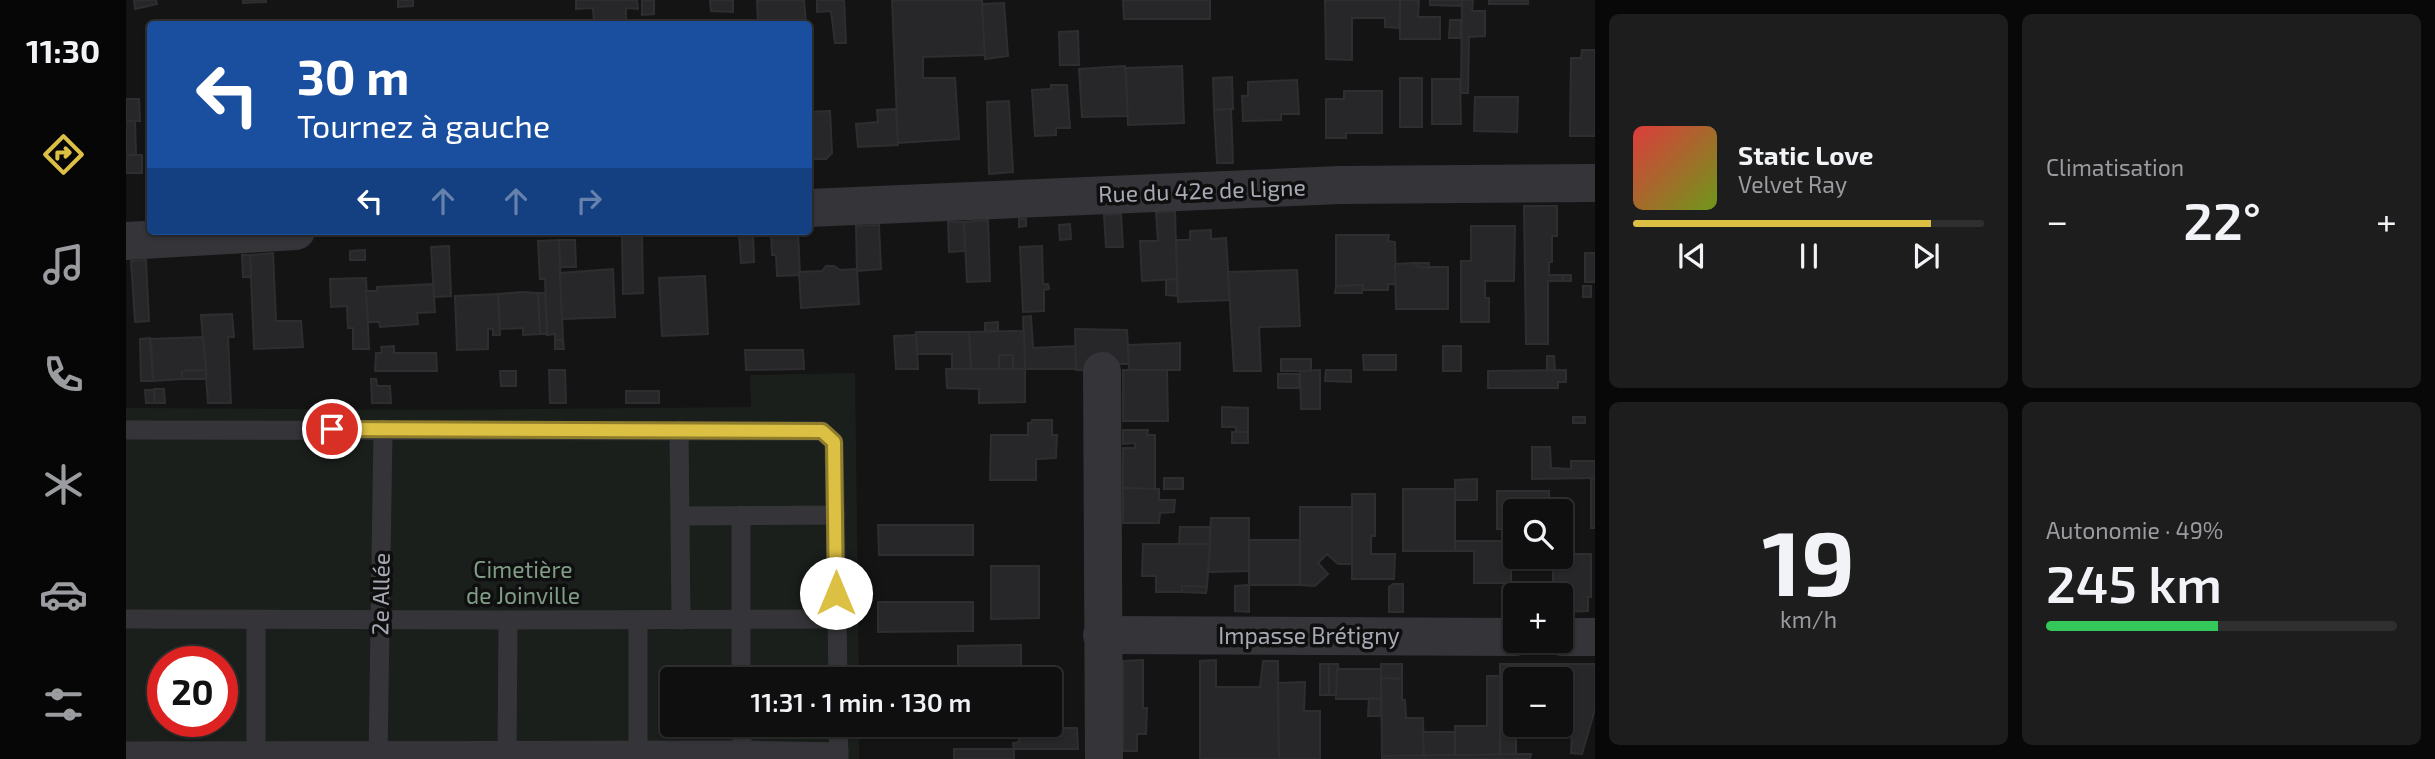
<!DOCTYPE html>
<html lang="fr">
<meta charset="utf-8">
<style>
:root{--surface:#0f0f10;--page:#1d1d1e;--text:#f1f3f6;--muted:#9b9c9f;--line:#2f2f30;--accent:#dcc044}
body{margin:0;font-family:"Exo 2",sans-serif;background:var(--page);color:var(--text);height:100vh;display:flex;flex-direction:column;font-size:26px;white-space:nowrap}
*{box-sizing:border-box;margin:0}
p{font-size:23px;color:var(--muted)}
.icon{flex:none;width:38px;height:38px;fill:none;stroke:currentColor;stroke-width:2;stroke-linecap:round;stroke-linejoin:round}
.map{position:relative;flex:1;overflow:hidden}
.panel{display:flex;flex-direction:column;gap:14px;padding:14px;background:#080809;width:840px}
.panel>*{flex:none}
.hud{position:absolute;left:21px;top:21px;width:665px;height:214px;border-radius:7px;box-shadow:0 2px 5px #0004,0 0 0 2px var(--line);background:#1a4fa0;color:#fff;overflow:hidden}
.tools{position:absolute;left:1377px;top:499px;display:grid;gap:14px}
.tools a{display:grid;place-items:center;width:70px;height:70px;border-radius:7px;background:var(--surface);box-shadow:0 2px 5px #0004,0 0 0 2px var(--line);font-size:35px}
.speed{position:absolute;left:21px;top:646px;display:flex;gap:14px;font-size:35px;font-weight:700;text-align:center}
.speed>*{display:grid;place-content:center;width:91px;height:91px;border-radius:50%;background:var(--surface);box-shadow:0 2px 5px #0004,0 0 0 2px var(--line);line-height:1}
.speed .limit{border:10px solid #d22;background:#fff;color:#111}
.pin{position:absolute;display:grid;place-items:center;width:60px;height:60px;color:#fff;margin:-30px;border:4px solid #fff;border-radius:50%;box-shadow:0 2px 7px #0007}
.me{position:absolute;width:77px;margin:-38px;rotate:0deg;stroke-linejoin:round;filter:drop-shadow(0 0 5px #0008)}
.turn{display:flex;align-items:center;gap:24px;height:147px;padding:0 35px;font-size:32px}
.turn .icon{width:91px;height:91px;stroke-width:2.5}
.turn b{display:block;font-size:49px;line-height:60px}
.lanes{display:flex;align-items:center;height:66px;padding:0 35px;background:#0003;justify-content:center;gap:35px;direction:ltr}
.lanes .off{opacity:.35}
.big{font-size:52px;font-weight:600;line-height:1.1}
.panel .card{flex:1;display:flex;flex-direction:column;justify-content:center;gap:10px;min-width:0;padding:0 24px;border-radius:10px;background:var(--page)}
.panel .dial{align-items:center;gap:0}
.dial b{font-size:91px;line-height:1}
.song{display:flex;align-items:center;gap:21px}
.cover{width:84px;height:84px;border-radius:10px;background:linear-gradient(135deg,hsl(0 70% 55%),hsl(80 70% 35%))}
.played{height:7px;border-radius:4px;background:linear-gradient(90deg,var(--accent) 85%,var(--line) 85%)}
.keys{display:flex;justify-content:space-around;direction:ltr}
.heat{display:flex;justify-content:space-between;align-items:center;font-size:38px;direction:ltr}
.charge{height:10px;border-radius:5px;background:linear-gradient(90deg,#34c759 49%,var(--line) 0)}
.panel .tiles{flex:1;display:grid;gap:14px;grid-template-columns:repeat(2,1fr)}
.trip{position:absolute;left:534px;top:667px;width:402px;height:70px;border-radius:7px;background:var(--surface);box-shadow:0 2px 5px #0004,0 0 0 2px var(--line);font-weight:600;line-height:70px;text-align:center}
main{display:flex;flex:1;min-height:0}
.tabs{display:flex;flex-direction:column;width:126px;justify-content:space-around;align-items:center;background:#060606;color:var(--muted)}
.tabs .icon{width:49px;height:49px}
.tabs .selected{color:var(--accent)}
.tabs b{font-size:32px;color:var(--text)}
.map>svg:first-child{display:block}
.green{fill:#1a1f1c;fill-rule:evenodd}
.building{fill:#272729;stroke:#2e2e31;stroke-width:2}
.lines{fill:none;stroke-linecap:round;stroke-linejoin:round}
.lane{stroke:#353539;stroke-width:19}
.street{stroke:#353539;stroke-width:38}
.route-casing{stroke:#8f7d2c;stroke-width:18}
.route{stroke:#dcc044;stroke-width:12}
.labels{text-anchor:middle;stroke-width:7;stroke-linejoin:round;paint-order:stroke}
.street-label{font-size:23px;fill:#a7a9b4;stroke:#0f0f10}
.park-label{font-size:23px;fill:#809d86;stroke:#0f0f10}
</style>
<main>
<nav class="tabs">
<b>11:30</b>
<svg class="icon selected" aria-label="directions" viewBox="0 0 24 24"><path d="M12 3l9 9-9 9-9-9zM9 14v-3h6M13 9l2 2-2 2"/></svg>
<svg class="icon" aria-label="music" viewBox="0 0 24 24"><path d="M9 18V5l10-2v13"/><circle cx="6" cy="18" r="3"/><circle cx="16" cy="16" r="3"/></svg>
<svg class="icon" aria-label="phone" viewBox="0 0 24 24"><path d="M5 4h4l2 5-3 2q2 4 5 5l2-3 5 2v4C11 20 4 13 5 4z"/></svg>
<svg class="icon" aria-label="climate" viewBox="0 0 24 24"><path d="M12 3v18M4 7l16 10M4 17L20 7"/></svg>
<svg class="icon" aria-label="car" viewBox="0 0 24 24"><path d="M5 17H2v-5l4-1 3-4h7l3 4 3 1v5h-3M9 17h6M6 11h13"/><circle cx="7" cy="17" r="2"/><circle cx="17" cy="17" r="2"/></svg>
<svg class="icon" aria-label="filters" viewBox="0 0 24 24"><path d="M4 7h16M4 17h16"/><circle cx="9" cy="7" r="2"/><circle cx="15" cy="17" r="2"/></svg>
</nav>
<div class="map">
<svg width="1469" height="759" viewBox="0 0 1469 759">
<rect width="100%" height="100%" fill="#141415"/>
<path class="green" d="M729 373 733 679H546V724L733 725V759H0V408L311 410 625 407 624 375ZM37 662H96V721H37Z"/>
<g class="building">
<path d="M8 0H30L31 4 9 9Z"/>
<path d="M117 0H140V2L117 3Z"/>
<path d="M272 0H287V6L272 7Z"/>
<path d="M450 0H511L512 9 500 8V24H468L467 8 450 9Z"/>
<path d="M516 0H528V14L516 15Z"/>
<path d="M584 0H607V12L585 11Z"/>
<path d="M631 0H678L680 24H667V21L632 22Z"/>
<path d="M691 0H718L720 43H709L705 11 691 12Z"/>
<path d="M766 0H856L859 55 797 57V78H829L833 139 772 143Z"/>
<path d="M997 0H1084V19H998Z"/>
<path d="M1199 0H1274L1273 28 1259 27V18H1226V60L1200 59Z"/>
<path d="M1274 0H1293L1292 17H1314V39H1274Z"/>
<path d="M1304 0H1336L1335 6 1304 5Z"/>
<path d="M1336 0H1347L1346 11H1359V36L1343 37 1342 93H1335Z"/>
<rect x="1363" y="0" width="39" height="4"/>
<path d="M878 3 882 56 859 59 856 4Z"/>
<path d="M1324 20H1335V38H1323Z"/>
<path d="M952 31 953 65H934L933 32Z"/>
<path d="M1456 50H1469V136H1444L1445 58H1455Z"/>
<path d="M999 66 1002 116 956 117 953 69Z"/>
<path d="M1056 66 1058 123 1002 125 1000 68Z"/>
<path d="M1106 77 1107 109 1088 110 1087 78Z"/>
<rect x="1274" y="78" width="22" height="49"/>
<path d="M1306 79H1334L1335 124H1306Z"/>
<path d="M1171 80 1173 114H1155V120L1117 121 1116 96H1122V82Z"/>
<path d="M925 85H941L944 128H930V135L909 136 906 90 925 89Z"/>
<path d="M1218 91H1256V133H1220V138H1200V99H1218Z"/>
<path d="M1349 97H1392L1391 132 1348 131Z"/>
<path d="M0 99H13L14 121H0Z"/>
<path d="M883 101 887 172 863 174 861 102Z"/>
<path d="M770 109 772 145 732 147 730 124 752 122 751 110Z"/>
<path d="M1105 109 1107 163H1091L1088 110Z"/>
<path d="M704 111 706 153 700 159H686L682 156V112Z"/>
<path d="M0 121H9L10 155H0Z"/>
<rect x="0" y="155" width="16" height="18"/>
<path d="M1398 206H1431V236H1426V262H1423V275H1437V281H1422V344H1400Z"/>
<path d="M1049 211 1051 279 1016 281 1014 241H1032L1030 213Z"/>
<path d="M995 214 997 247H980L978 215Z"/>
<path d="M893 219H900V226L893 227Z"/>
<path d="M862 220 864 281 841 282 838 222Z"/>
<path d="M822 222H838L839 251 823 252Z"/>
<path d="M944 224 945 239 934 240 933 225Z"/>
<path d="M753 225 755 269 731 271 730 226Z"/>
<path d="M1345 226H1389L1388 281H1359V298H1363V322H1335V261H1345Z"/>
<path d="M1085 230V239L1100 238 1104 300 1052 302 1050 240H1064V231Z"/>
<path d="M627 231 628 262 615 263 613 232Z"/>
<path d="M645 231H672L674 275 651 276 650 255H646Z"/>
<path d="M1210 235H1263L1262 241 1269 242 1270 284H1262V290H1237V285L1210 286Z"/>
<path d="M496 237H516L517 293 497 294Z"/>
<path d="M433 240H449L450 267H434Z"/>
<path d="M433 240 437 340H429V334L421 335 419 279H414L412 241Z"/>
<path d="M323 246 325 296 308 297 305 247Z"/>
<path d="M916 246 917 284H922L923 289 918 290V311L897 312 894 247Z"/>
<path d="M239 250V260H224V251Z"/>
<path d="M147 253 150 321H175L177 347 128 349 124 255Z"/>
<rect x="1459" y="253" width="10" height="29"/>
<path d="M116 255H124L125 277H117Z"/>
<path d="M20 260 23 321 9 322 5 261Z"/>
<path d="M1288 263 1293 267H1322V309H1270L1269 264Z"/>
<path d="M1288 263H1303V268L1293 267Z"/>
<path d="M700 266H708L714 270 731 269 733 304 675 308 673 272 696 271Z"/>
<path d="M487 269 489 317 436 319 434 273Z"/>
<path d="M1171 270 1174 326 1133 327 1135 371H1108L1102 272Z"/>
<rect x="1437" y="275" width="8" height="6"/>
<path d="M579 276 582 334 536 336 533 278Z"/>
<path d="M240 278 243 349H227V328H222L221 306 205 307 204 279Z"/>
<path d="M1051 279V296L1040 295V280Z"/>
<path d="M307 284 309 312 291 313 292 324 254 327 253 322H242L240 291H251V287Z"/>
<path d="M1237 285 1236 293H1209L1210 286Z"/>
<rect x="1457" y="286" width="8" height="11"/>
<path d="M396 292 412 293 414 334 397 335V328L374 329 372 294Z"/>
<path d="M412 293H419L421 334H414Z"/>
<path d="M372 294 374 335H367V329H362V349L331 350 329 296Z"/>
<path d="M106 314 108 337H102L105 403H82L75 315Z"/>
<path d="M905 316 907 348 950 346V369H899L897 317Z"/>
<path d="M872 322V331H859V323Z"/>
<path d="M949 329 1001 330 1003 364H983V353L971 354 972 370H950Z"/>
<path d="M898 331 899 369H887V355H873V369H845L843 332Z"/>
<path d="M790 332H843L845 369H826V354H791Z"/>
<path d="M790 335 792 369H770L768 336Z"/>
<path d="M77 337 80 370 56 371V379L27 381 25 339Z"/>
<path d="M24 338 27 381H15L14 339Z"/>
<path d="M429 340H437L438 349H429Z"/>
<path d="M1054 343V370H1003L1002 345Z"/>
<path d="M268 346V353H310L311 371H249L250 353H256L255 347Z"/>
<rect x="1317" y="346" width="18" height="25"/>
<path d="M619 350H677L678 369 620 370Z"/>
<rect x="873" y="355" width="14" height="14"/>
<path d="M1237 355H1270V370H1238Z"/>
<path d="M1421 356H1428L1429 370H1421Z"/>
<rect x="1155" y="359" width="30" height="12"/>
<path d="M820 369H899V402L853 403V389L821 388Z"/>
<path d="M80 370V379H56V371Z"/>
<path d="M423 370H439L440 403H424Z"/>
<path d="M997 370H1041L1042 421H997Z"/>
<path d="M1194 370V409H1175L1174 371Z"/>
<path d="M1200 370H1225V382L1199 381Z"/>
<path d="M1440 370V382H1432V388H1362V371Z"/>
<path d="M374 371H390V386H375Z"/>
<rect x="1152" y="374" width="21" height="14"/>
<path d="M245 379H250L251 386H264L265 403H246Z"/>
<path d="M28 389H38L39 403H29Z"/>
<path d="M19 390H28L29 403H20Z"/>
<rect x="500" y="391" width="33" height="12"/>
<path d="M1096 407 1122 408V432H1110V427H1096Z"/>
<rect x="1447" y="417" width="12" height="6"/>
<path d="M906 420H926V435H931L930 458 910 459V480H864L865 435H902V423H905Z"/>
<path d="M997 430H1022L1021 435H1029V489L997 488V448H1009V443L997 444Z"/>
<rect x="1106" y="432" width="16" height="11"/>
<path d="M1406 447H1424L1425 468 1445 469V461H1469V478L1406 479Z"/>
<rect x="1038" y="478" width="19" height="11"/>
<rect x="1465" y="478" width="4" height="50"/>
<path d="M1351 479V500H1329V480Z"/>
<path d="M997 488 1033 489V500H1049L1048 512 1034 513 1033 523H997Z"/>
<rect x="1277" y="489" width="52" height="62"/>
<path d="M1371 491H1423V511H1390V529H1371Z"/>
<path d="M1226 494H1249V536H1245V554H1269L1268 579H1226Z"/>
<path d="M1174 507H1226V564H1212L1201 554 1192 563 1202 574 1189 586 1174 585Z"/>
<path d="M1085 518H1123V571L1082 572Z"/>
<path d="M752 525H847V555H753Z"/>
<path d="M1054 527H1084V544H1053Z"/>
<rect x="1123" y="540" width="51" height="45"/>
<path d="M1329 541H1390V556H1409V565L1385 566V583H1348V551H1329Z"/>
<path d="M1017 544H1084L1081 587 1056 586V592H1030V576H1016Z"/>
<path d="M1435 554H1465V597H1462V611L1435 612V595H1427V556H1435Z"/>
<path d="M865 566H913V618L865 619Z"/>
<path d="M1267 584H1277V612H1263V587Z"/>
<path d="M1123 585V612L1109 611V586Z"/>
<path d="M1056 586 1081 587 1080 593 1056 592Z"/>
<path d="M752 602H847V631L752 632Z"/>
<path d="M895 645V679H832V646Z"/>
<path d="M1017 660V708H1021L1020 734H1011V751H997V661Z"/>
<path d="M1090 660V687H1134L1137 661H1152L1153 759H1074V661Z"/>
<rect x="1194" y="664" width="9" height="31"/>
<path d="M1203 664H1212L1211 695H1203Z"/>
<path d="M1255 664H1276V679L1255 678Z"/>
<path d="M1374 664H1469V709L1456 754 1445 753 1447 716 1435 715V679H1390V693H1374Z"/>
<path d="M1211 669H1255V699H1210Z"/>
<path d="M1361 676H1374V755H1329V726H1361Z"/>
<path d="M1255 678 1276 679V700H1279L1280 718H1297L1298 756H1256Z"/>
<path d="M1179 682 1178 711H1194V759H1153L1152 683Z"/>
<path d="M1243 698 1255 699V716H1242Z"/>
<path d="M1374 714H1390V754L1374 755Z"/>
<path d="M893 728H951L952 749H888L887 743 893 742Z"/>
<path d="M1297 732H1329V755L1298 756Z"/>
<rect x="828" y="749" width="60" height="10"/>
<path d="M1405 754 1404 759H1256V756Z"/>
</g>
<g class="lines">
<g class="lane">
<path d="M0 430 696 431 708 442 712 679"/>
<path d="M553 430 555 620"/>
<path d="M615 515V679"/>
<path d="M554 516 710 515"/>
<path d="M0 619 382 620"/>
<path d="M130 620V759"/>
<path d="M616 724V759"/>
<path d="M712 724 713 759"/>
<path d="M0 751 616 750 713 752"/>
<path d="M252 759 257 429"/>
<path d="M381 759 382 620 711 619"/>
<path d="M512 759V620"/>
</g>
<g class="street">
<path d="M682 208 1214 185 1469 183"/>
<path d="M0 241 170 231"/>
<path d="M976 371 978 759"/>
<path d="M976 635 1390 637"/>
<path d="M1435 637H1469"/>
</g>
</g>
<g class="lines">
<defs>
<path id="route" d="M206 429 696 431 708 442 710 593"/>
</defs>
<use href="#route" class="route-casing"/>
<use href="#route" class="route"/>
</g>
<g class="labels">
<g class="street-label">
<text transform="translate(1076 191) rotate(-2)" y="8">Rue du 42e de Ligne</text>
<text transform="translate(255 594) rotate(-89)" y="8">2e Allée</text>
<text x="1183" y="644">Impasse Brétigny</text>
</g>
<g class="park-label">
<text x="397" y="578">Cimetière<tspan x="397" dy="26">de Joinville</tspan></text>
</g>
</g>
</svg>
<div class="tools">
<a><svg class="icon" aria-label="search" viewBox="0 0 24 24"><circle cx="10" cy="10" r="6"/><path d="M15 15l6 6"/></svg></a>
<a>+</a>
<a>−</a>
</div>
<div class="speed"><div class="limit">20</div></div>
<div class="pin" style="left:206px;top:429px;background:#d93025"><svg class="icon" aria-label="arrive" viewBox="0 0 24 24"><path d="M6 21V4h12l-3 4 3 4H6"/></svg></div>
<svg class="me" style="left:710px;top:593px" viewBox="-20 -20 40 40"><circle r="19" fill="#fff"/><path d="M0-13L10 11 0 6-10 11z" fill="#dcc044"/></svg>
<div class="trip">11:31 · 1 min · 130 m</div>
<div class="hud">
<div class="turn"><svg class="icon" aria-label="left" viewBox="0 0 24 24"><path d="M17 20v-9H6M10 6l-5 5 5 5"/></svg><div><b>30 m</b>Tournez à gauche</div></div>
<div class="lanes"><svg class="icon" aria-label="left" viewBox="0 0 24 24"><path d="M17 20v-9H6M10 6l-5 5 5 5"/></svg><svg class="icon off" aria-label="ahead" viewBox="0 0 24 24"><path d="M12 20V5M6 11l6-6 6 6"/></svg><svg class="icon off" aria-label="ahead" viewBox="0 0 24 24"><path d="M12 20V5M6 11l6-6 6 6"/></svg><svg class="icon off" aria-label="right" viewBox="0 0 24 24"><path d="M7 20v-9h11M14 6l5 5-5 5"/></svg></div>
</div>
</div>
<section class="panel">
<div class="tiles">
<div class="card">
<div class="song"><i class="cover"></i><div><b>Static Love</b><p>Velvet Ray</p></div></div>
<div class="played"></div>
<div class="keys"><svg class="icon" aria-label="previous" viewBox="0 0 24 24"><path d="M18 5L8 12l10 7zM5 5v14"/></svg><svg class="icon" aria-label="pause" viewBox="0 0 24 24"><path d="M8 5v14M16 5v14"/></svg><svg class="icon" aria-label="next" viewBox="0 0 24 24"><path d="M6 5l10 7-10 7zM19 5v14"/></svg></div>
</div>
<div class="card"><p>Climatisation</p>
<div class="heat"><a>−</a><b class="big">22°</b><a>+</a></div>
</div>
<div class="card dial"><b>19</b><p>km/h</p></div>
<div class="card"><p>Autonomie · 49%</p><b class="big">245 km</b><div class="charge"></div></div>
</div>
</section>
</main>
